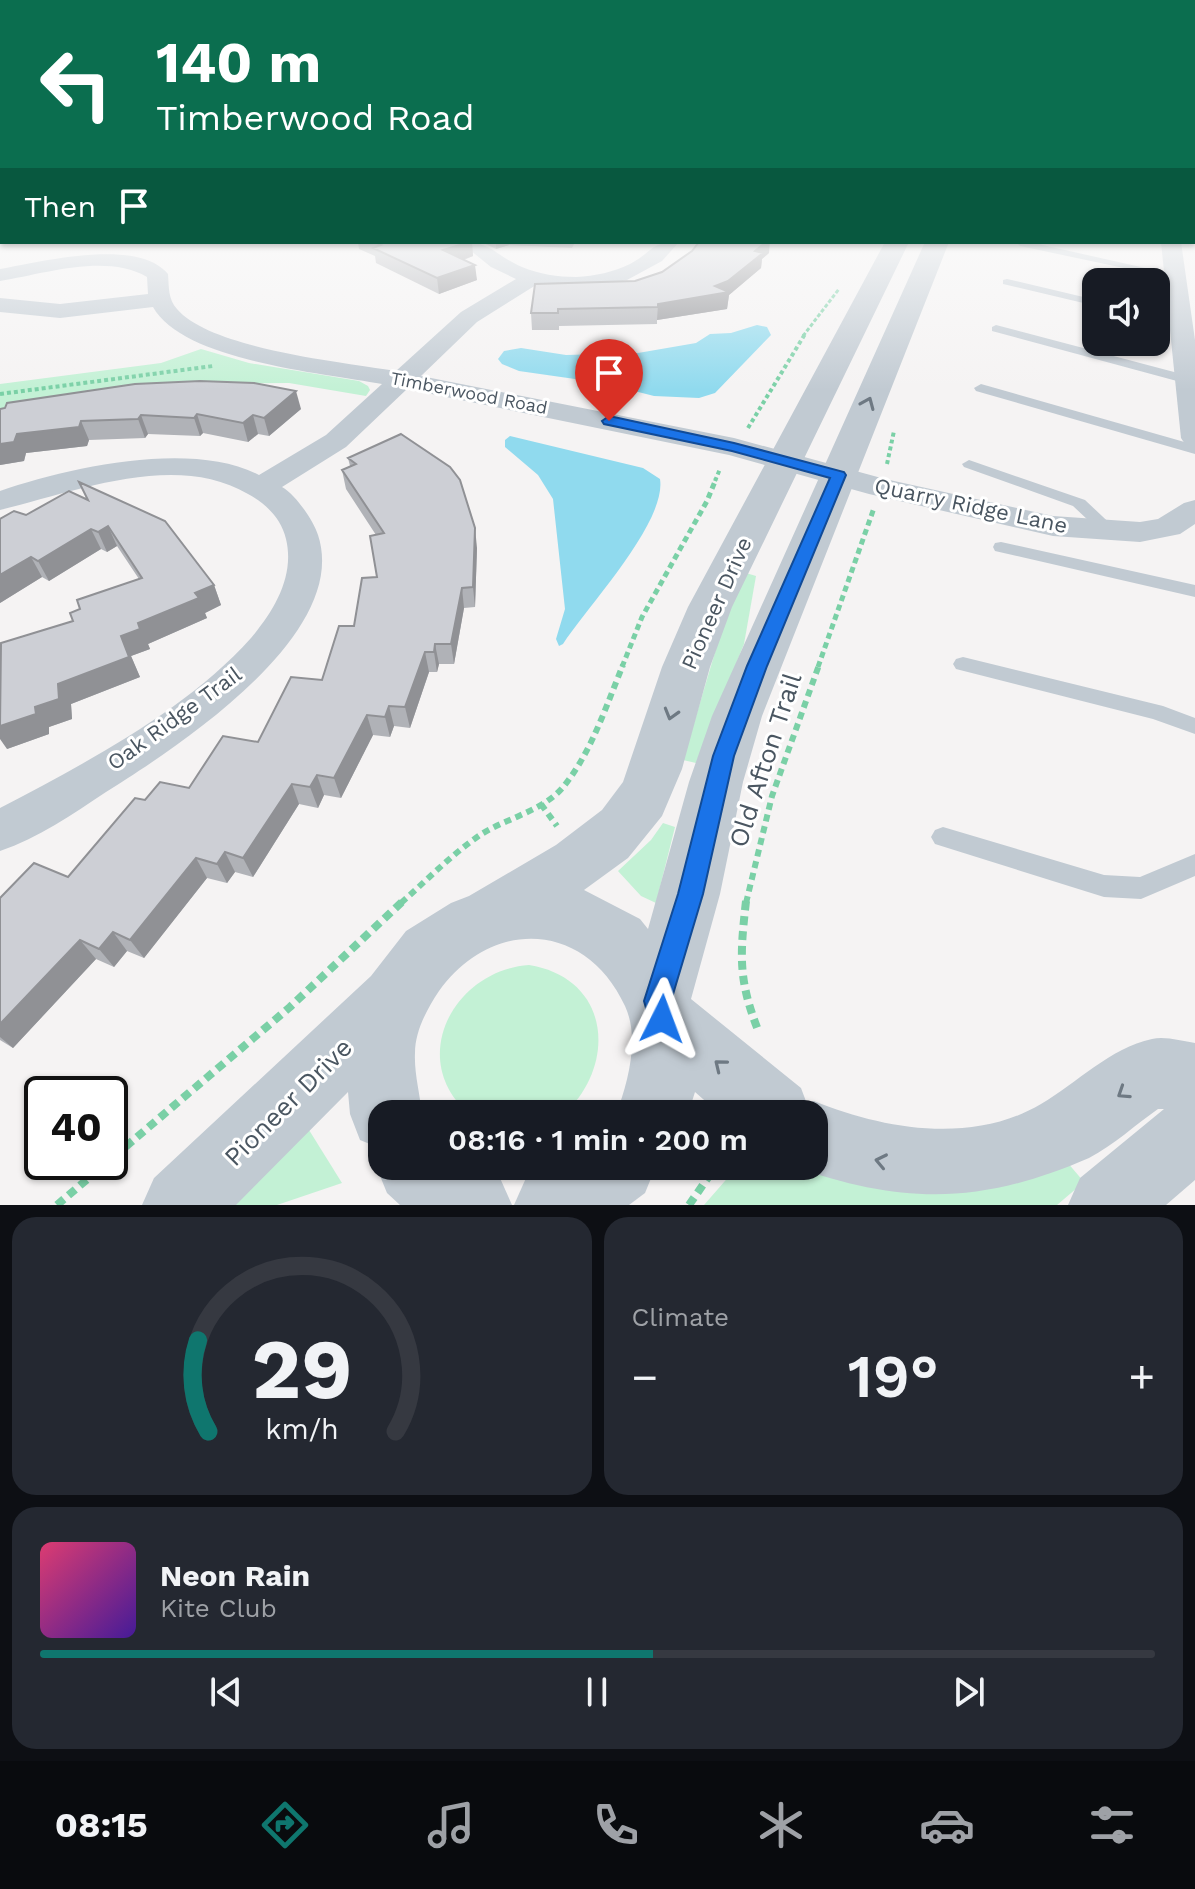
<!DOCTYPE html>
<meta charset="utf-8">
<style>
:root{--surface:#171b24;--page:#242831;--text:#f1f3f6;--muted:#9ea1a6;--line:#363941;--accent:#0f766e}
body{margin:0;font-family:"Work Sans",sans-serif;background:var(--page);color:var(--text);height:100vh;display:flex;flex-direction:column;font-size:30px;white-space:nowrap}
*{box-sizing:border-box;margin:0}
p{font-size:26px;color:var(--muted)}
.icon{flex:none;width:44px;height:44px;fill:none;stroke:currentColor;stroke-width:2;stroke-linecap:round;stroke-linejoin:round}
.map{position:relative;height:1205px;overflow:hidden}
.panel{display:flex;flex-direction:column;gap:12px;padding:12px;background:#0d0f14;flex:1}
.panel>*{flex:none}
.top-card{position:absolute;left:0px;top:0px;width:1196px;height:244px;box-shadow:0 2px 6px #0004;background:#0b6e4f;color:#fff;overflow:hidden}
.tools{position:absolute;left:1082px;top:268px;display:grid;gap:16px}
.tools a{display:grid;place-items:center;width:88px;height:88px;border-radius:16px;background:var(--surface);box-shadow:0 2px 6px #0004;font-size:40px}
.speed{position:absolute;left:24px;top:1076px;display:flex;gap:16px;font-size:40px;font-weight:700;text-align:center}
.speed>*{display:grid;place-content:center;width:104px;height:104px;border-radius:50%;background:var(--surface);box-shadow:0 2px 6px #0004;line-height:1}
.speed .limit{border:4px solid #111;border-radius:12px;background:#fff;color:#111}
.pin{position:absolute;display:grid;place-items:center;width:68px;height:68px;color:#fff;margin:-82px -34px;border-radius:50% 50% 50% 0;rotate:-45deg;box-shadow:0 0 8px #0007}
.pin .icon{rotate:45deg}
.me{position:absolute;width:88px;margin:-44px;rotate:3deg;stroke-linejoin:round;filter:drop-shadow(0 0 6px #0008)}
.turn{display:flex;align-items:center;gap:28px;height:168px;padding:0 24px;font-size:36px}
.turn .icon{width:104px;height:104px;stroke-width:2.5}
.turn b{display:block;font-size:56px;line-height:68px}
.then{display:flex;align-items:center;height:76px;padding:0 24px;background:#0003;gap:16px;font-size:30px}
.big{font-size:60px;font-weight:600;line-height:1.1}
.panel .widget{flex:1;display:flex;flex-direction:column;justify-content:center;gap:12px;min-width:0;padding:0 28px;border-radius:24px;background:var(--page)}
.panel .dial{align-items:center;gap:0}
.dial svg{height:208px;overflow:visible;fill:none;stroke:var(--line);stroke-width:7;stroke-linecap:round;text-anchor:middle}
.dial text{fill:var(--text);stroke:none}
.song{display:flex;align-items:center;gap:24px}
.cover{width:96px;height:96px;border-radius:12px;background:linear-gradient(135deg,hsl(340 70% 55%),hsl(260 70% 35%))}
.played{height:8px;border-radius:4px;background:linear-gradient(90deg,var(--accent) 55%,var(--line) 55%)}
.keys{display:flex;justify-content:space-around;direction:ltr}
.heat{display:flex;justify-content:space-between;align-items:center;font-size:44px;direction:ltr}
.panel .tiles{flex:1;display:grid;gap:12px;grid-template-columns:1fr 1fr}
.widget:last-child{grid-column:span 2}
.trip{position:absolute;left:368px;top:1100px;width:460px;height:80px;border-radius:24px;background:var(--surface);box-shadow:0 2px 6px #0004;font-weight:600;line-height:80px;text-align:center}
.dock{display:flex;height:128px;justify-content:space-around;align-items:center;background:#090b0e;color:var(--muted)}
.dock .icon{width:56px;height:56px}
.dock .selected{color:var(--accent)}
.dock b{font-size:36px;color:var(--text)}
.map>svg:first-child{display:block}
.green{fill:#c3f1d5}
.water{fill:#90daee}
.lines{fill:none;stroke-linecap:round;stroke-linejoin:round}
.path-far4{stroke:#7ad0a6;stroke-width:3;stroke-dasharray:4 2;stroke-linecap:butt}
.path-far3{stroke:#7ad0a6;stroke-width:4;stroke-dasharray:4 3;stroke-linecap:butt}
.path-far2{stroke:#7ad0a6;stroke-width:5;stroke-dasharray:6 4;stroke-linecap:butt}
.path-far1{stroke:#7ad0a6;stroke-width:6;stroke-dasharray:7 5;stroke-linecap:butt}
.path{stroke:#7ad0a6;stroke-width:8;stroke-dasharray:9 6;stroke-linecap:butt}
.service{fill:#c1cad2;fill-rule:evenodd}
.minor{fill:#c1cad2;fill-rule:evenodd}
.tertiary{fill:#c1cad2;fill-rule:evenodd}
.wall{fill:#b0b2b7}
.shaded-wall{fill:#909195}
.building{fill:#cdcfd5;stroke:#909195;stroke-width:2}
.oneway{stroke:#6e7983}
.route{fill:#1a73e8;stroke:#114b97;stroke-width:2}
.labels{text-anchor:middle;stroke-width:6;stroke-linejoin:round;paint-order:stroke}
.far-street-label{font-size:18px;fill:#4a5661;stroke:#fff}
.street-label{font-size:22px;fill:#4a5661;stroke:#fff}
.near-street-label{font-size:26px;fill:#4a5661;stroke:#fff}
</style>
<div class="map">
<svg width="1195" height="1205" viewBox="0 0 1195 1205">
<rect width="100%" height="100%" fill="#f5f3f3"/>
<g class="green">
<path d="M201 349 249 363 359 381 368 386 370 390 366 396 289 383 164 384 0 411V384L161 363Z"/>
<path d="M746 573 756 576 744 644 696 763 683 760 724 622Z"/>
<path d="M663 823 675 827 656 903 641 896 618 871 651 840Z"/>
<path d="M529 965C610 978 618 1064 564 1114H469C406 1059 454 970 529 965Z"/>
<path d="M309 1130 342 1183 277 1205H231Z"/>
<path d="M1067 1162 1084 1182 1057 1205H704L738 1166H812L942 1193C986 1193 1027 1180 1067 1162Z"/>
</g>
<g class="water">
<path d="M757 325 767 327 771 335 715 393 699 398 654 396 603 383 519 371 502 364 498 359 504 351 521 348 566 355 638 353 696 343 710 334 731 333Z"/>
<path d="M510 436 643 468 660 479C667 522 587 607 563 644L559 646 556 639 565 609 553 499 538 475 505 447V440Z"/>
</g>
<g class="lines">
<path class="path-far4" d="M803 336 839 289"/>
<g class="path-far3">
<path d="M0 394 213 366"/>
<path d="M748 428 805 334"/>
<path d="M887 464 894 431"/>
<path d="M715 481 720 469"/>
</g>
<g class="path-far2">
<path d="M622 667 642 617 707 501 716 479"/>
<path d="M818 667 874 508"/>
</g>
<g class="path-far1">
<path d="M541 804 557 826"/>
<path d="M401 903C427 880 451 855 480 835 506 818 544 811 564 786 592 751 606 706 623 665"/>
<path d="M746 903 772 796 819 665"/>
</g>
<g class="path">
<path d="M746 901C740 955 738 979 758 1030"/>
<path d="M57 1205 290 1007 403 901"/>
<path d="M689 1205 716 1166"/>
</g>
<g class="service">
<path d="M1016 242H1029L1181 276 1176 279 1020 246Z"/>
<path d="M1007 279 1096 300V306L1003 284V280Z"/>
<path d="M1156 315 1184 321 1186 323 1180 326 1156 321Z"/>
<path d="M996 325 1193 377 1194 380 1188 384 992 331V327Z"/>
<path d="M981 384 1195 445V454L976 391 974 388Z"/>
<path d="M969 460 1085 500 1119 532 1117 536H1105L1073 506 964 467 962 464Z"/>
<path d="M1001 542 1195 585V597L995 551 993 547 995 543Z"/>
<path d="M963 657 1163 706 1195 718V734L1153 719 956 669 953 664 956 659Z"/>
<path d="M943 827 1104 875 1140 877 1195 854V876L1141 899 1104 897 935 844 931 837 935 830Z"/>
</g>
<g class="minor">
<rect x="1194" y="224" width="1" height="12"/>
<path d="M460 242C493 242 494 255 522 267 539 274 558 277 576 277 595 276 614 272 630 264 654 251 650 242 679 242L662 261 627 280 578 290 536 285 477 322 421 376 734 438 885 479 1053 516 1140 522 1158 519 1184 503 1195 500V524L1180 534 1140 542 1053 536 869 494 729 455 407 389 346 447 282 487C296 495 313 520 318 535 351 635 176 748 106 792 73 814 38 838 0 851V808C84 764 187 710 251 638 274 611 295 576 286 539 281 518 266 504 248 494 175 451 75 492 0 510V491C69 467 192 440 259 475L326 435 382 384C323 373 183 361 153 307L60 318 0 312V298L60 304 148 294 147 277C106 253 44 274 0 281V269C40 262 138 237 168 274 169 287 168 299 177 309 211 349 343 362 396 371L461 312 516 279 491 267Z"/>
<path d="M1161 242H1181L1195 340V447L1185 444 1181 438Z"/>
</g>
<g class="tertiary">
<path d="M885 242H909L732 607 710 667 682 769 662 816 628 858 584 890 640 919 648 929 689 782 712 716 925 242H949L762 716 743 782 720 894 691 999 801 1088 807 1104 814 1101C883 1129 972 1145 1041 1104 1077 1083 1110 1048 1152 1039 1165 1036 1182 1041 1195 1043V1180L1166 1205H1068L1080 1178 1164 1109H1158C1135 1125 1114 1145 1089 1158 980 1205 904 1205 792 1166H814V1114H720L695 1092 688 1114H616C628 1083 640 1038 625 1006 586 921 492 917 439 991 427 1009 415 1031 415 1053 414 1073 420 1094 422 1114H382V1149L360 1140 350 1114 348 1092 236 1205H142L154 1178 371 976 406 931 451 903 469 896 556 845 602 810 623 782 662 667 688 607Z"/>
<path d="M382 1152V1166H477L500 1178 512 1205H400L387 1193 376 1166Z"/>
<path d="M553 1166H656L645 1193 629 1205H514L526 1178Z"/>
</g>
</g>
<g class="wall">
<path d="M358 242H472L473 256 464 260 477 280 439 294 376 263 375 256 359 249Z"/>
<path d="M482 242H575L572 248 509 245 496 249Z"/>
<path d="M769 253 762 259 761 268 729 295 727 309 657 320V324L559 326V330H532L531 313 635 281Z"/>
<path d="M0 409H301L269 436 258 434 248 442 203 433 200 436 148 434 145 438 89 440 87 446 26 453 24 461 0 465Z"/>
<path d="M348 458 477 548 475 607 464 608 454 664H439L437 672H429L410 728 394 726 390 737 373 735 341 798 324 795 318 808 299 804 253 877 235 872 227 883 207 878 144 958 127 951 114 967 96 959 13 1048 0 1040V898L68 877 145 800 189 788 258 742 322 680 354 626 377 577 376 535 346 489 342 470 350 466Z"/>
<path d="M69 491 214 585 221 605 205 613 207 618 148 644 150 649 131 656 140 677 71 704 72 719 49 727V734L7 749 73 621 80 609 139 579 117 546 107 552 101 549 49 581 42 577 0 603 26 515Z"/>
</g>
<g class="shaded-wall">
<path d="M470 242H472L473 256 445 266 443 250Z"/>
<path d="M496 242H509V245L496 249Z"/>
<path d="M766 242H770L769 253 762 259 761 268 729 295 727 309 657 320 658 304 715 286Z"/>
<path d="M475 265 477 280 439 294 437 278Z"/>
<path d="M296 391 301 409 269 436 264 418Z"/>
<path d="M197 414 203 433 200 436 194 418Z"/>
<path d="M141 415 148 434 145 438 138 419Z"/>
<path d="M253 415 258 434 248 442 243 423Z"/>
<path d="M81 421 89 440 87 446 26 453 24 461 0 465V444L17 434Z"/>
<path d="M108 526 117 546 107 552 98 532Z"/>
<path d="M475 528 477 548 475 607 473 587Z"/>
<path d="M91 529 101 549 49 581 38 561Z"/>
<path d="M31 557 42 577 0 603V575Z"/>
<path d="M214 585 221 605 205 613 207 618 148 644 150 649 131 656 140 677 71 704 72 719 49 727V734L7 749 0 739V726L35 707 58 684 138 623 195 593Z"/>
<path d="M462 588 464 608 454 664 451 644Z"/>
<path d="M435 644 439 664 437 672 434 652Z"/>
<path d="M425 652 429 672 410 728 405 707Z"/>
<path d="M389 706 394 726 390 737 385 717Z"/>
<path d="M367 715 373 735 341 798 334 778Z"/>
<path d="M317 775 324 795 318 808 310 787Z"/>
<path d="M292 784 299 804 253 877 243 858Z"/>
<path d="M225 852 235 872 227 883 217 864Z"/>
<path d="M196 858 207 878 144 958 130 940Z"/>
<path d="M113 932 127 951 114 967 99 949Z"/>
<path d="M80 940 96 959 13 1048 0 1037V1024Z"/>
</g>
<g class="building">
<path d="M374 242H470L443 250 475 265 437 278 373 248 381 245Z"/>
<path d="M699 242H766L755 251 763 253 728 281 715 286 729 292 658 304V307L558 309V313H531L535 284 635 281 662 272 692 251Z"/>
<path d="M200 381 254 383 296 391 264 418 253 415 243 423 197 414 194 418 141 415 138 419 81 421 79 427 17 434 14 442 0 444V409L5 408 7 403 135 384Z"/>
<path d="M401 434 450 467 460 480 475 528 473 587 462 588 451 644H435L434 652H425L405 707 389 706 385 717 367 715 334 778 317 775 310 787 292 784 243 858 225 852 217 864 196 858 130 940 113 932 99 949 80 940 0 1024V898L34 863 68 877 135 798 145 800 160 782 189 788 223 736 258 742 291 677 322 680 339 626H354L362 578 377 577 370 536 384 533 342 470 356 464 348 458Z"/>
<path d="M79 482 165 521 214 585 195 593 199 598 138 623 140 629 121 636 129 657 58 684 59 699 35 707 36 714 0 726 1 643 73 621 70 613 80 609 77 600 142 578 108 526 98 532 91 529 38 561 31 557 0 575V519L14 511 26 515 69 491 88 500Z"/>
</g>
<defs><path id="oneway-chevron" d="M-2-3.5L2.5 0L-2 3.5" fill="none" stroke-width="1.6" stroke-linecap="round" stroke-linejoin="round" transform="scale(2)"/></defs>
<g class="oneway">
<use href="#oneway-chevron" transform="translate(868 403) rotate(-67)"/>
<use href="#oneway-chevron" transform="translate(671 714) rotate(106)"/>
<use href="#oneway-chevron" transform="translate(720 1065) rotate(-141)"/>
<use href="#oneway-chevron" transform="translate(1123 1093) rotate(147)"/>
<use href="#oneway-chevron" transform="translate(881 1161) rotate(-168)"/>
</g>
<linearGradient id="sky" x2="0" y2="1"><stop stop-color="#85c3ea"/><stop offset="0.57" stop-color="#fafafa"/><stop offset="1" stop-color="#fafafa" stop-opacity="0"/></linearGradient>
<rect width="1195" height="390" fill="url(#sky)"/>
<path class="route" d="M609 416 734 443 844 472 846 475 767 666 734 756 703 894 671 1001 676 1019 672 1029 662 1033 652 1029 644 1001 678 894 713 756 747 666 830 478 732 451 604 424 602 421Z"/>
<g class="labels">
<g class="far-street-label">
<text transform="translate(469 393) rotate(11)" y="6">Timberwood Road</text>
</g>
<g class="street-label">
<text transform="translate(971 505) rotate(12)" y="8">Quarry Ridge Lane</text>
<text transform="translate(716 603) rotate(-66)" y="8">Pioneer Drive</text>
<text transform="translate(174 718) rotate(-36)" y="8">Oak Ridge Trail</text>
</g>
<g class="near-street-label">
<text transform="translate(765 760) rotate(-72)" y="9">Old Afton Trail</text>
<text transform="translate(288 1102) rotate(-45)" y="9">Pioneer Drive</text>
</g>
</g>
</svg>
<div class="tools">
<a><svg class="icon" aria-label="sound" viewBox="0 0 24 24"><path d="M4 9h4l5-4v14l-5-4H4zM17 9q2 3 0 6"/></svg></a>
</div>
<div class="speed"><div class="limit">40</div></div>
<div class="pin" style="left:609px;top:421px;background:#d93025"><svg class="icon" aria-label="arrive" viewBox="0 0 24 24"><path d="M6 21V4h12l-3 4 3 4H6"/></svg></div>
<svg class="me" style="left:662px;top:1019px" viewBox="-20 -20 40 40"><path d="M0-17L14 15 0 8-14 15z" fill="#1a73e8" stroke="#fff" stroke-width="4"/></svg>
<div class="trip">08:16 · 1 min · 200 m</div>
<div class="top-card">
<div class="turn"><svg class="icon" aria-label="left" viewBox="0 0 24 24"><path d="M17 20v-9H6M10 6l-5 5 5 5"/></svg><div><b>140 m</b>Timberwood Road</div></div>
<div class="then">Then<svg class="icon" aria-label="arrive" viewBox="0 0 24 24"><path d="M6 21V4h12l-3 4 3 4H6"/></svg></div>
</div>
</div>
<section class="panel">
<div class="tiles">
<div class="widget dial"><svg viewBox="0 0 100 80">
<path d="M14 69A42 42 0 1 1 86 69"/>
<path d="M14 69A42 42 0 0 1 10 34" stroke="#0f766e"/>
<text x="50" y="56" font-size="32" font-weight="700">29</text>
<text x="50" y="72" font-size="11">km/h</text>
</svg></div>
<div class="widget"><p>Climate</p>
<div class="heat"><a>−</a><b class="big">19°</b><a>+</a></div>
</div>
<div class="widget">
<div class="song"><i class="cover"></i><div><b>Neon Rain</b><p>Kite Club</p></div></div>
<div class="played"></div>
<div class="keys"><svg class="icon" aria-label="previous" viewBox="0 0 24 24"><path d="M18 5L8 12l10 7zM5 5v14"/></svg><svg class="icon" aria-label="pause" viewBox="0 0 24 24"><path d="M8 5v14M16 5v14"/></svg><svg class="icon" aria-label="next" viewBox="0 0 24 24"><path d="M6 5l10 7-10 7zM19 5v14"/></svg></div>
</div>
</div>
</section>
<nav class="dock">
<b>08:15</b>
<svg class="icon selected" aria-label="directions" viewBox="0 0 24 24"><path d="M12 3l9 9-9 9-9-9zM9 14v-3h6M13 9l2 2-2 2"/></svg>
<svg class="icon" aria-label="music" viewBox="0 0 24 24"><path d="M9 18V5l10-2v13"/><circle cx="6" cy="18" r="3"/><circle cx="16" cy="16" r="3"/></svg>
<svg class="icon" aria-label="phone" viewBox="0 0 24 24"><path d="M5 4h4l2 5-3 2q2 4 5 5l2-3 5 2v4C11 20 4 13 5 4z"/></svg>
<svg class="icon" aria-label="climate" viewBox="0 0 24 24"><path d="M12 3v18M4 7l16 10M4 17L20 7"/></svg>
<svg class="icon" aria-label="car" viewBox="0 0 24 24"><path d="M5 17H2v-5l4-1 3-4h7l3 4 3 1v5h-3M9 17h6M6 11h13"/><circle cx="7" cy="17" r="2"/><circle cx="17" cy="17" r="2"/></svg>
<svg class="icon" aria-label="filters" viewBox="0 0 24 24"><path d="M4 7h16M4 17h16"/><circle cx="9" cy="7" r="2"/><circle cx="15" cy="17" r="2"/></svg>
</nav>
